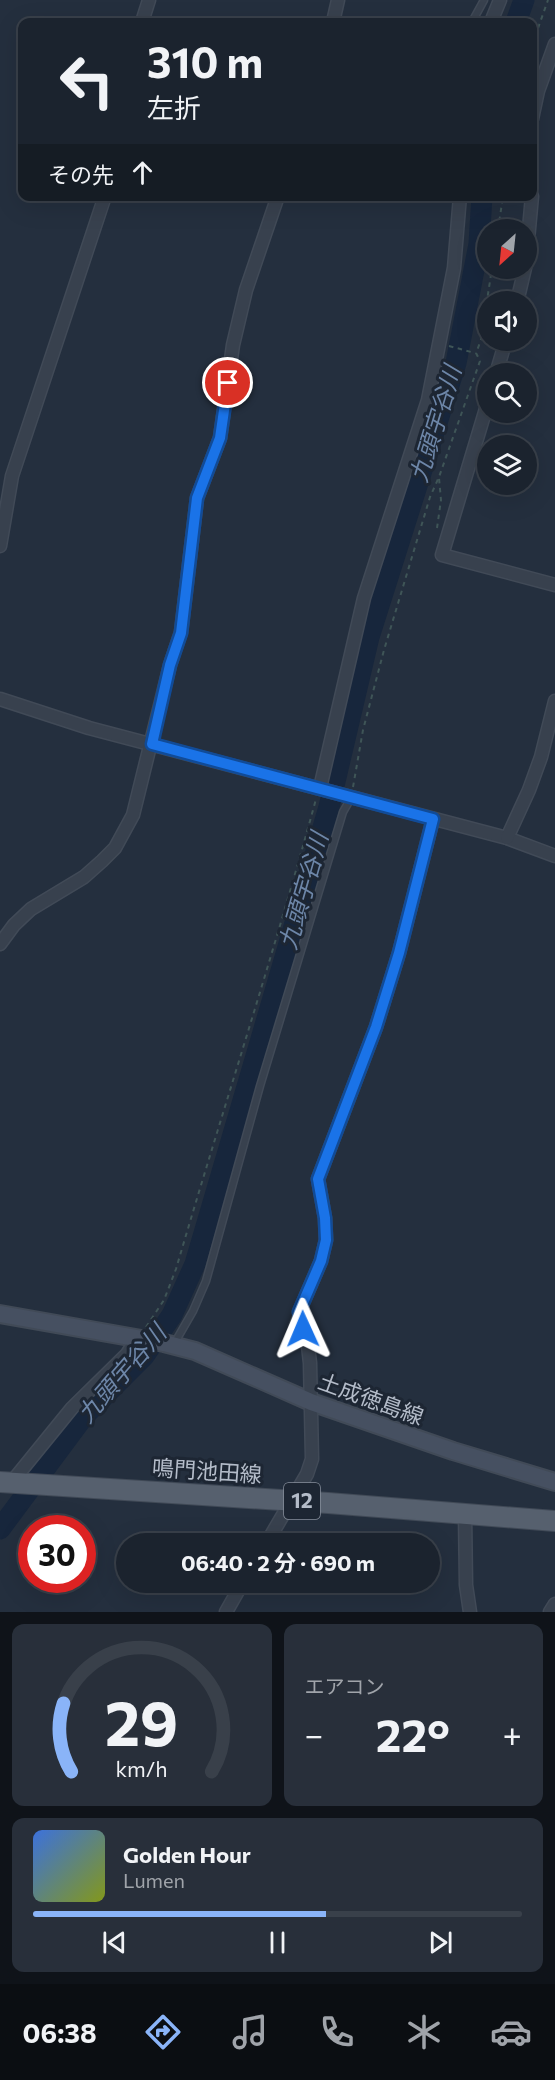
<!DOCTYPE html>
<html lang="ja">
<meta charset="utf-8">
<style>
:root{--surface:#1b232e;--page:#282f3a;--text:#f1f3f6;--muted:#a0a4aa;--line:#39404a;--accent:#8ab4f8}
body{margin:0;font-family:Commissioner,"Noto Sans JP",sans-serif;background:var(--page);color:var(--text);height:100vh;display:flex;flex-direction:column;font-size:22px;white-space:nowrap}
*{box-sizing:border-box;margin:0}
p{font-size:20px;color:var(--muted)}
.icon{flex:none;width:33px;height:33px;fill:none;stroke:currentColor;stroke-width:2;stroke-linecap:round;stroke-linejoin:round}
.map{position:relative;height:1612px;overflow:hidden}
.drawer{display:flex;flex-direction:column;gap:12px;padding:12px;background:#0f1319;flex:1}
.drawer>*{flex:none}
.top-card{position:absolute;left:18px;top:18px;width:519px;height:183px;border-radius:12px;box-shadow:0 6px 24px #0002,0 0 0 2px var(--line);background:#1b232e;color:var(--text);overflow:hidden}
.needle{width:39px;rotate:207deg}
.buttons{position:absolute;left:477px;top:219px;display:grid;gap:12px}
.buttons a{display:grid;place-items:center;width:60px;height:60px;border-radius:50%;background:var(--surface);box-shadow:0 6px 24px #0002,0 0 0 2px var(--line);font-size:30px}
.speed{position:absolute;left:18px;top:1515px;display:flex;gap:12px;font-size:30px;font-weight:700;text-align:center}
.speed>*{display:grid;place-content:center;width:78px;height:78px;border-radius:50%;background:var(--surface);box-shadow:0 6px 24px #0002,0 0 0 2px var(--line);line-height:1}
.speed .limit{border:9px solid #d22;background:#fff;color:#111}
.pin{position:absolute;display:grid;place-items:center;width:51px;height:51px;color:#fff;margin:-26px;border:3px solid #fff;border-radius:50%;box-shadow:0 2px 6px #0007}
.me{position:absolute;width:66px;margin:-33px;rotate:359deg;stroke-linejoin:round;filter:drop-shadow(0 0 4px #0008)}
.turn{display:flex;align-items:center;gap:21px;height:126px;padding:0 30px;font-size:27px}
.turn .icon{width:78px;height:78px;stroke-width:2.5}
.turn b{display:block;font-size:42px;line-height:51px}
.then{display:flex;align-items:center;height:57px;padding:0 30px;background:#0003;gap:12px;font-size:22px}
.big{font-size:45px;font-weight:700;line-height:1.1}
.drawer .card{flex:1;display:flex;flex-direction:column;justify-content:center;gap:9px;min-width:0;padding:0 21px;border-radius:12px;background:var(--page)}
.drawer .dial{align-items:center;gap:0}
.dial svg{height:156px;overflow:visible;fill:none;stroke:var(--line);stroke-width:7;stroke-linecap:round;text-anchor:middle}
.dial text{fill:var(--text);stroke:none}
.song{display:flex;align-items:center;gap:18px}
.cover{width:72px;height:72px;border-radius:9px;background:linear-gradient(135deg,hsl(220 70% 55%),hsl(70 70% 35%))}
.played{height:6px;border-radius:3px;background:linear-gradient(90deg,var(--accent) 60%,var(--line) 60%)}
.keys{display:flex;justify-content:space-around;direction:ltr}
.heat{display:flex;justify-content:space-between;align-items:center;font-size:33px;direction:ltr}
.drawer .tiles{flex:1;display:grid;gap:12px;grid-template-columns:1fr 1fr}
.card:last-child{grid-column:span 2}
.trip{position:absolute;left:116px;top:1533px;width:324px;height:60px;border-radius:30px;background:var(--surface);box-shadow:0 6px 24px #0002,0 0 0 2px var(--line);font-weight:700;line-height:60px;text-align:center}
.menu{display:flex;height:96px;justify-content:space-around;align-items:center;background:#0b0e12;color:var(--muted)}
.menu .icon{width:42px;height:42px}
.menu .on{color:var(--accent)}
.menu b{font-size:27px;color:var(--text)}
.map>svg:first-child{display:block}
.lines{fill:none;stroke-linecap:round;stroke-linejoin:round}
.river{stroke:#17263c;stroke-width:21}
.service-casing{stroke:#414a57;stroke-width:9}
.minor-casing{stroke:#414a57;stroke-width:15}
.secondary-casing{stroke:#414a57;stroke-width:20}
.primary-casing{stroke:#414a57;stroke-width:22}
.path{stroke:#3f5557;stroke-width:2;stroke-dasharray:4.5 4.5;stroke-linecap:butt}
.service{stroke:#38414e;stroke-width:6}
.minor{stroke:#38414e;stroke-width:12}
.secondary{stroke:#465061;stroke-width:16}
.primary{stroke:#56606e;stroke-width:20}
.route-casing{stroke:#114b97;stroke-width:15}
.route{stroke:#1a73e8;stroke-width:10}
.labels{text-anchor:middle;stroke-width:6;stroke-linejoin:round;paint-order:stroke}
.shield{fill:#1d2633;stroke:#878f9c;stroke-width:1.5}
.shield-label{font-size:21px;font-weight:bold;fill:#b4bcc9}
.street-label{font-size:22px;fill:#b4bcc9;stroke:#1d2633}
.water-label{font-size:24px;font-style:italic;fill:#6d86a8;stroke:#1d2633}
</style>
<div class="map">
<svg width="555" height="1612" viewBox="0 0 555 1612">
<rect width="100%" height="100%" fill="#242f3e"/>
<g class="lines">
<g class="river">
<path d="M516 22 524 0"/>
<path d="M0 1529 84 1416 144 1356 172 1315 195 1264 329 807 369 637 456 363 479 244 482 196"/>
</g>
<defs>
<g id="service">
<path d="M472 22 484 0"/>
<path d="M174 1344 193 1311 206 1281 260 1086 343 812 351 798"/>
</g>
<g id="minor">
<path d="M142 22 149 0"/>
<path d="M333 22 338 0"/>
<path d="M491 22 500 0"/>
<path d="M532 119 538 91 555 44"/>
<path d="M526 262 532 196"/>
<path d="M517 302 525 268"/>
<path d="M496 374 506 340"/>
<path d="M488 402 442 555 555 585"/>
<path d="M0 546 12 476 105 196"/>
<path d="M0 699 89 728 507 838 555 856"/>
<path d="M320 788 364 598 428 400 454 268 460 196"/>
<path d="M507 838 529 790 541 757 555 701"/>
<path d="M0 944 14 925 31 909 84 877 102 861 115 848 133 815 170 665 181 632 197 498 220 438 233 345 246 290 278 196"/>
<path d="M11 1483 72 1408 127 1354 137 1339"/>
<path d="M465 1513 466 1585 470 1612"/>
<path d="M266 1544 307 1474 312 1459 310 1363 308 1346 299 1312 321 1261 326 1240 325 1218 318 1179 376 1027 399 953 433 819"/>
<path d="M226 1612 243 1582"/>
<path d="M550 1612 555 1604"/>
</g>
<path id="secondary" d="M0 1314 164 1343 195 1351 311 1402 453 1451 555 1482"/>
<path id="primary" d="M0 1482 328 1503 555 1521"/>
</defs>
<use href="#service" class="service-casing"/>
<use href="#minor" class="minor-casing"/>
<use href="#secondary" class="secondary-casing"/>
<use href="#primary" class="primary-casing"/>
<g class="path">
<path d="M532 45 548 0"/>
<path d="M498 230 503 196"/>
<path d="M449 346 475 353"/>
<path d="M437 528 441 500 439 478"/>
<path d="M353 787 363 730 384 650 430 497 439 477 480 361 476 353 481 340 492 268"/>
<path d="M146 1327 164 1300 176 1269C222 1112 273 957 316 799"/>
</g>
<use href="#service" class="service"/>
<use href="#minor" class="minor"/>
<use href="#secondary" class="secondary"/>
<use href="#primary" class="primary"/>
</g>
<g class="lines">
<defs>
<path id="route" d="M228 383 220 438 197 498 181 633 170 665 152 744 433 819 399 953 376 1027 318 1179 325 1218 326 1240 321 1261 299 1312 303 1329"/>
</defs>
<use href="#route" class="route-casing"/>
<use href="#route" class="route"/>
</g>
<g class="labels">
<rect class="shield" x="284" y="1483" width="36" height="36" rx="4.5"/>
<g class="shield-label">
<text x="302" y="1508">12</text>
</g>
<g class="street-label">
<text transform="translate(371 1399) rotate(20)" y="8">土成徳島線</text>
<text transform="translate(207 1471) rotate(4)" y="8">鳴門池田線</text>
</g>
<g class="water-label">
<text transform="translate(436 424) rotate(-73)" y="8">九頭宇谷川</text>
<text transform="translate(304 891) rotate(-74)" y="8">九頭宇谷川</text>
<text transform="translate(122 1374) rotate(-49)" y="8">九頭宇谷川</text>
</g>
</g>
</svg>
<div class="buttons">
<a><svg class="needle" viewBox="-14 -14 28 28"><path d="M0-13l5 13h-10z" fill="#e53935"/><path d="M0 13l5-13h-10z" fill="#a0a4aa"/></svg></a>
<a><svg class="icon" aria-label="sound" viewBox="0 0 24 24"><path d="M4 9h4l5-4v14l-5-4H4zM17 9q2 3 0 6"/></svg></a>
<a><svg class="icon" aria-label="search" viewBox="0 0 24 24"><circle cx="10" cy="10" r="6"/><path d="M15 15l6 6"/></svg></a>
<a><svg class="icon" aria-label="layers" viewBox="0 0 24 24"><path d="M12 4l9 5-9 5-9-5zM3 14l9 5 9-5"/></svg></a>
</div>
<div class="speed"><div class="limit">30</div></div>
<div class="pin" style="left:228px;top:383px;background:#d93025"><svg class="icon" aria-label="arrive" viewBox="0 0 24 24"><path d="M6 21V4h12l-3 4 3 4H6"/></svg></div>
<svg class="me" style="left:303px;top:1329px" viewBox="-20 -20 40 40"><path d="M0-17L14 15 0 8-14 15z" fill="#1a73e8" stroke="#fff" stroke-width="4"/></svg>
<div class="trip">06:40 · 2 分 · 690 m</div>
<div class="top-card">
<div class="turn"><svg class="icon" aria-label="left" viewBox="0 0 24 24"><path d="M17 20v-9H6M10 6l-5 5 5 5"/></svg><div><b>310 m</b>左折</div></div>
<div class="then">その先<svg class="icon" aria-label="ahead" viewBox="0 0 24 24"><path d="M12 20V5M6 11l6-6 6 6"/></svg></div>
</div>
</div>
<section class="drawer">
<div class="tiles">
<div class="card dial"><svg viewBox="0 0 100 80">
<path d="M14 69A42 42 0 1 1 86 69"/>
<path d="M14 69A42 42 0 0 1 10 34" stroke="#8ab4f8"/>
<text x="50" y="56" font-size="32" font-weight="700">29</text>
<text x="50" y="72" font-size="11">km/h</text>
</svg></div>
<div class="card"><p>エアコン</p>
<div class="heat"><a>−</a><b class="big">22°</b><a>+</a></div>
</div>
<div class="card">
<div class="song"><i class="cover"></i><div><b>Golden Hour</b><p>Lumen</p></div></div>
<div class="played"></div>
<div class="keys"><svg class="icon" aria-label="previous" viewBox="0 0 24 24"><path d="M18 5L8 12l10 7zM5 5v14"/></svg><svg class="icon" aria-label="pause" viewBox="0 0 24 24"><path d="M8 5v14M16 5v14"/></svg><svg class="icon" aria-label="next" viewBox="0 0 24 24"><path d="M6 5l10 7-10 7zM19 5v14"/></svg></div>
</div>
</div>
</section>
<nav class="menu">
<b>06:38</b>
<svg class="icon on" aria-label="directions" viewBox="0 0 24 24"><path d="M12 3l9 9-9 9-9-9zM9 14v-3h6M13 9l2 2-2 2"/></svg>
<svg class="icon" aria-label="music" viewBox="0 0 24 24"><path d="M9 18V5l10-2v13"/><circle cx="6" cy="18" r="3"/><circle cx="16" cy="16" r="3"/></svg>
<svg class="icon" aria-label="phone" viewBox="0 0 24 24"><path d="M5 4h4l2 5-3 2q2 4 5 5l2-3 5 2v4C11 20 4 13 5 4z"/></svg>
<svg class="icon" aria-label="climate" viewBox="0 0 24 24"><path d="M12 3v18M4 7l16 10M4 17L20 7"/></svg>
<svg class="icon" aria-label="car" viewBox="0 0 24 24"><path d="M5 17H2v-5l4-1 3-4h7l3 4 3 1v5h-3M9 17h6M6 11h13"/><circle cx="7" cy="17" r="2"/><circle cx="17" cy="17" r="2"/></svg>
</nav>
